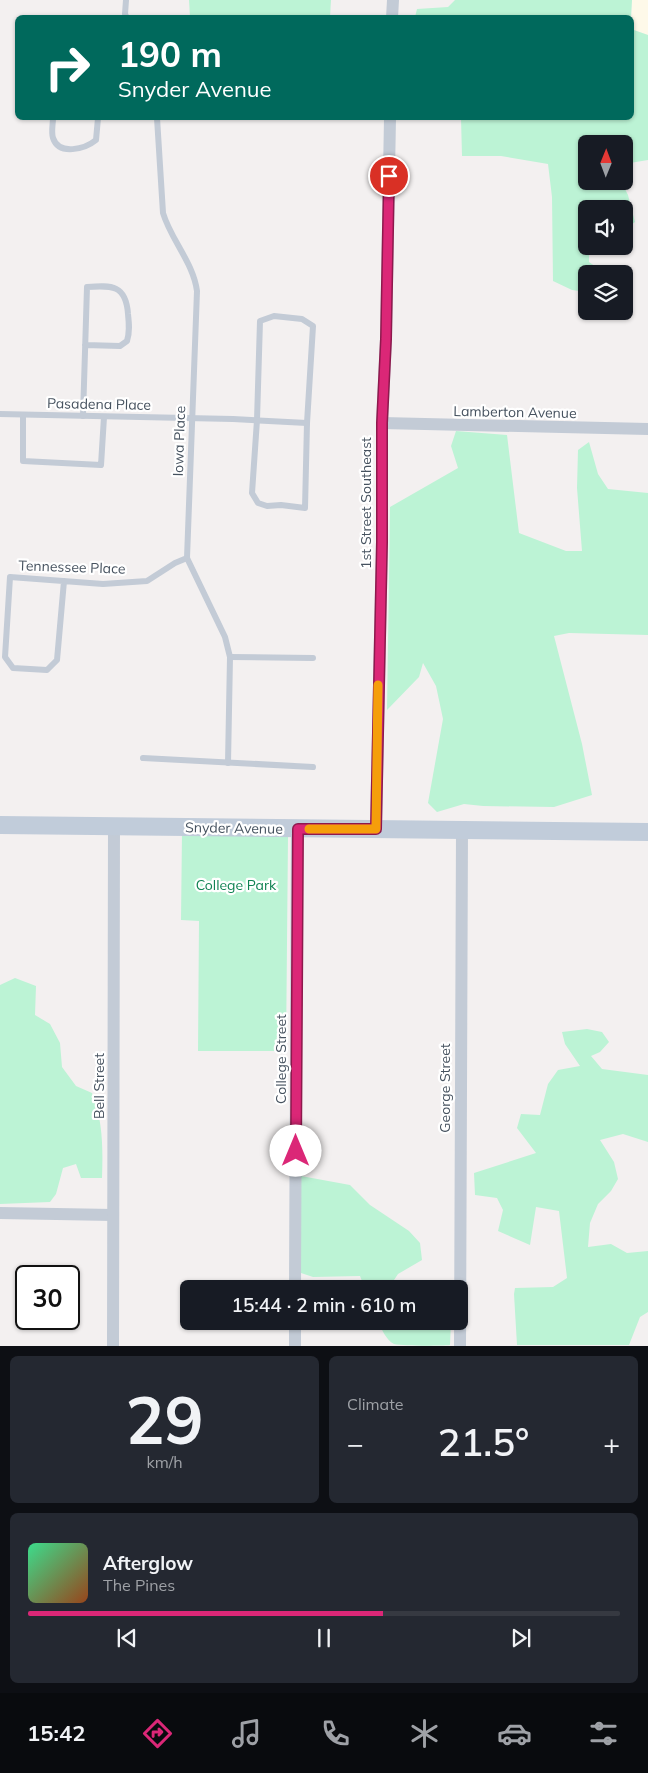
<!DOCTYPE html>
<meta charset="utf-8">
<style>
:root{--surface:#171b24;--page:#242831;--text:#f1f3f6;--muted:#9ea1a6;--line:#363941;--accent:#db2777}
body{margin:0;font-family:Mulish,sans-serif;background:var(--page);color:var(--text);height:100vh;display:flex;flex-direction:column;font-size:19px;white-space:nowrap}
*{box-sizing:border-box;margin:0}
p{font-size:16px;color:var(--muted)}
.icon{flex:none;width:28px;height:28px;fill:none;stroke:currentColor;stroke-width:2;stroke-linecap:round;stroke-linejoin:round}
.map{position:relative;height:1346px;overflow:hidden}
.panel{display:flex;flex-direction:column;gap:10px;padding:10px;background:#0d0f14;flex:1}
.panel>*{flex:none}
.hud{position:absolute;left:15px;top:15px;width:619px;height:105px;border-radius:8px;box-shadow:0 1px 4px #0004;background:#00695c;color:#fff;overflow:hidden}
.needle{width:32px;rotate:1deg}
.buttons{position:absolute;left:578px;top:135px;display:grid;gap:10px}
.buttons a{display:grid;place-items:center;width:55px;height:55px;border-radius:8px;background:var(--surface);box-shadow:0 1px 4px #0004;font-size:25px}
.speed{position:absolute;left:15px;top:1265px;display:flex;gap:10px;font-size:25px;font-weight:700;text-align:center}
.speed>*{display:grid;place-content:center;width:65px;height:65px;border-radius:50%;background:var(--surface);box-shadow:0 1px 4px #0004;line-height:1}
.speed .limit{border:2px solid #111;border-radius:8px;background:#fff;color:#111}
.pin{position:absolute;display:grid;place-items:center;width:42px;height:42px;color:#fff;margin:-21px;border:2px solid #fff;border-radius:50%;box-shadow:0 1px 5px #0007}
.me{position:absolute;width:55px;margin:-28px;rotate:0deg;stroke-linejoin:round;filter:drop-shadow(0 0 4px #0008)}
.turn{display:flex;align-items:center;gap:18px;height:105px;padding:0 20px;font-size:22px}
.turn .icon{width:65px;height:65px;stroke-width:2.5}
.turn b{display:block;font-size:35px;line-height:42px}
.big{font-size:38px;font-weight:600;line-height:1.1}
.panel .card{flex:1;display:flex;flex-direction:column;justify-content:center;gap:8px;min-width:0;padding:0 18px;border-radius:8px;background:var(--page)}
.panel .dial{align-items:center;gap:0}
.dial b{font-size:65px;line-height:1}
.song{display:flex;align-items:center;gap:15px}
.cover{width:60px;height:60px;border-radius:8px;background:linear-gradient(135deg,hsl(150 70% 55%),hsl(20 70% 35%))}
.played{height:5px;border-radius:2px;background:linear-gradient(90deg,var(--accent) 60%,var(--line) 60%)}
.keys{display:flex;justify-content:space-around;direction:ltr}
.heat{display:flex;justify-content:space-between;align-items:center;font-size:28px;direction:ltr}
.panel .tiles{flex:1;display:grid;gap:10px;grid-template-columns:1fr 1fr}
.card:last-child{grid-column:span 2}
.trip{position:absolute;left:180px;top:1280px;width:288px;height:50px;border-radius:8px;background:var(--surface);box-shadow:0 1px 4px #0004;font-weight:600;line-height:50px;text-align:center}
.tabs{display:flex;height:80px;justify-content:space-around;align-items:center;background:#090b0e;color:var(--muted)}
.tabs .icon{width:35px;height:35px}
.tabs .current{color:var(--accent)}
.tabs b{font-size:22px;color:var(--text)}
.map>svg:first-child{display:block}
.commercial{fill:#fef9e9}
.green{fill:#bcf3d5}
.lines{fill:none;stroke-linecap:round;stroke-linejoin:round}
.service{stroke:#c3cbd6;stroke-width:6}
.minor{stroke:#c3cbd6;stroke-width:12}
.secondary{stroke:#c1ccda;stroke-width:18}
.route-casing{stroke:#8e194d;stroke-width:12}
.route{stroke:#db2777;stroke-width:9}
.slow{stroke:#f59e0b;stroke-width:9}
.labels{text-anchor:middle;stroke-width:4.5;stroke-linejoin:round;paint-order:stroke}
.street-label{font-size:14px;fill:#46525f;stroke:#fff}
.park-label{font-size:14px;fill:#108252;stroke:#fff}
</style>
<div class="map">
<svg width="648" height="1346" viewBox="0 0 648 1346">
<rect width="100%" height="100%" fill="#f3f0f0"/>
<path class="commercial" d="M632 0H648V35L631 29Z"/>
<g class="green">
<path d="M189 0H331L330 17H190Z"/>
<path d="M455 0H632L631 17H415L417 9 448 7Z"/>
<path d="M631 29 648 35V160L624 164V144H586V181H621L628 195 635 222 624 230V209H586V246H589V262L606 274H586V292L572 290 553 281 552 197 548 164 501 156H462L461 118H631Z"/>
<path d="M456 431 507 435 519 533 566 551H582L577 488 578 450 589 442 598 474 608 489 648 493V635L569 633 554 636 582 744 592 795 554 807 483 806 464 804 437 812 428 803 443 719 436 686 423 663 419 677 387 710 390 507 458 468 451 446Z"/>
<path d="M182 832 288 836 286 1051H198L199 921 181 920Z"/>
<path d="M15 978 36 986 35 1015 50 1024 60 1043 62 1067 76 1086 92 1093C103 1120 103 1149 102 1178H81L76 1164 63 1168 56 1194 50 1202 0 1204V985Z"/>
<path d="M587 1029 602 1032 609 1042 600 1052 591 1056 602 1069 648 1075V1142L623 1134 600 1140 614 1162 618 1179 611 1191 598 1204 590 1223 588 1247 611 1244 627 1253 648 1251V1312L640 1317 629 1345H517L514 1294 515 1288 553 1287 567 1278 559 1211 536 1207 530 1245 498 1231 503 1210 497 1198 475 1195 474 1173 536 1153 517 1128 521 1114 540 1115 548 1084 558 1070 580 1066 565 1044 562 1032Z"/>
<path d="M301 1176 350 1185 370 1205 409 1231 420 1243 422 1260 398 1274 394 1280V1289H365L360 1276 313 1277 301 1273Z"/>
<path d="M378 1321H451L450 1345C438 1346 403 1346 394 1344 386 1340 381 1328 378 1321Z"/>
</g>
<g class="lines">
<g class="service">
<path d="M126 0 125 14 127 18"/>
<path d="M53 118C53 124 51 132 53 138 59 156 85 149 96 140L98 118"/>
<path d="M157 118 163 213C171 240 193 262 197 291L187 558 225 637 230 657 228 763"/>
<path d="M274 316 302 319 313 326 307 423 305 508 281 505 267 506 258 503 252 493 257 420 260 321Z"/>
<path d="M0 414 233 419 307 423"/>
<path d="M23 415V461L101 465 104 417"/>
<path d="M83 416 87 287C112 285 126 285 128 314 129 323 130 332 127 341L120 346 85 345"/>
<path d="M64 581 57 660 47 670 13 668 5 657 10 577 103 584 147 581 175 563 187 558"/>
<path d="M230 657 313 658"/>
<path d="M143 758 313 767"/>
</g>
<g class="minor">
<path d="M392 18 393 0"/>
<path d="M382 423 648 429"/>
<path d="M376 829 382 542V423L386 339 390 118"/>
<path d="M0 1213 113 1215"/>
<path d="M295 1289 297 829"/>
<path d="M113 1346 114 826"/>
<path d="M295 1346V1321"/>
<path d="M460 1346 462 830"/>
</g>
<path class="secondary" d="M0 825 648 832"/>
</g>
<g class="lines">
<defs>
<path id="route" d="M296 1151 298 829H376L382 542V423L386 339 389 176"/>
</defs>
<use href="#route" class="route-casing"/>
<use href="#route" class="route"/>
<path class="slow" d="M309 829H376L378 685"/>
</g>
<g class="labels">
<g class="street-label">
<text transform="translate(99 404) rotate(1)" y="5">Pasadena Place</text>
<text transform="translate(515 412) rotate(1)" y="5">Lamberton Avenue</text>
<text transform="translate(179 441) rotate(-88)" y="5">Iowa Place</text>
<text transform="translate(366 503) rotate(-90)" y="5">1st Street Southeast</text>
<text transform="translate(72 567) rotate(2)" y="5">Tennessee Place</text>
<text transform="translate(234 828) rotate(1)" y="5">Snyder Avenue</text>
<text transform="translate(281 1059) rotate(-90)" y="5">College Street</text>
<text transform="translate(99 1086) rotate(-90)" y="5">Bell Street</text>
<text transform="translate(445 1088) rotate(-90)" y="5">George Street</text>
</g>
<g class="park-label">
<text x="236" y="890">College Park</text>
</g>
</g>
</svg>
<div class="buttons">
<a><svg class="needle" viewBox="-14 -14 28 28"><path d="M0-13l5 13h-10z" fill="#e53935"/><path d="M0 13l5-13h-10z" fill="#9ea1a6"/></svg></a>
<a><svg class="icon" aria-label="sound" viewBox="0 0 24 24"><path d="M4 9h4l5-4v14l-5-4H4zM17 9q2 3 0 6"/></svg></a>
<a><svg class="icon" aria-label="layers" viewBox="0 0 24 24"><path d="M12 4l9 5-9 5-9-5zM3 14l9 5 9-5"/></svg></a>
</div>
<div class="speed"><div class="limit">30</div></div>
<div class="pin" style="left:389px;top:176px;background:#d93025"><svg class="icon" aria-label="arrive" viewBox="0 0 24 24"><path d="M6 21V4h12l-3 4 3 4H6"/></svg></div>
<svg class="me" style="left:296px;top:1151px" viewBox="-20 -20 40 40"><circle r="19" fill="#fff"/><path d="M0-13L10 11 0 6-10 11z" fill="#db2777"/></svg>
<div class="trip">15:44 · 2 min · 610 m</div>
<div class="hud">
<div class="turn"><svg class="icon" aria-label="right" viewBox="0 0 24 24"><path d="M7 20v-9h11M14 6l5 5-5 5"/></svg><div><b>190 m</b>Snyder Avenue</div></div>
</div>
</div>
<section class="panel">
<div class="tiles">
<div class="card dial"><b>29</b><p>km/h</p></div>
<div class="card"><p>Climate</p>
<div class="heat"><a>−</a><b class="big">21.5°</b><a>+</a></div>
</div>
<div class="card">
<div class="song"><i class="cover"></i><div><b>Afterglow</b><p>The Pines</p></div></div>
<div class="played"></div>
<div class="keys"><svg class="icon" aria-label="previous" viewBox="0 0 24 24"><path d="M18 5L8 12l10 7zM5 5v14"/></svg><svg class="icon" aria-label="pause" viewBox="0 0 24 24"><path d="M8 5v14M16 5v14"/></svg><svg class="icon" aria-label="next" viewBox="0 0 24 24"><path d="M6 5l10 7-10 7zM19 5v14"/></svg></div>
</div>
</div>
</section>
<nav class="tabs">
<b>15:42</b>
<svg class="icon current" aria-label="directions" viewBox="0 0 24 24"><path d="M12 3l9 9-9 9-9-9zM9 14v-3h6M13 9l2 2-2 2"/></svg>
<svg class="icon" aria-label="music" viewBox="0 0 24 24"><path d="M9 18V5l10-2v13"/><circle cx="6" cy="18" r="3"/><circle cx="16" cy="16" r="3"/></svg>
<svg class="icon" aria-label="phone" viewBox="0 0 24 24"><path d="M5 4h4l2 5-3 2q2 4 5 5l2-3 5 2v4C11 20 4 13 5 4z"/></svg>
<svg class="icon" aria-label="climate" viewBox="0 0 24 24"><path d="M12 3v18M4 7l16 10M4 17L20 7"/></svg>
<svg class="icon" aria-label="car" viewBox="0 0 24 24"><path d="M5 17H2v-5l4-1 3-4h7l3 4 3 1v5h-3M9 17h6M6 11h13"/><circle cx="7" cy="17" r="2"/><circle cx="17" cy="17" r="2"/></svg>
<svg class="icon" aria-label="filters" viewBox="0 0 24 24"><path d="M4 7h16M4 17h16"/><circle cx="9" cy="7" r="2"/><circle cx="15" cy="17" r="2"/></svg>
</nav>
